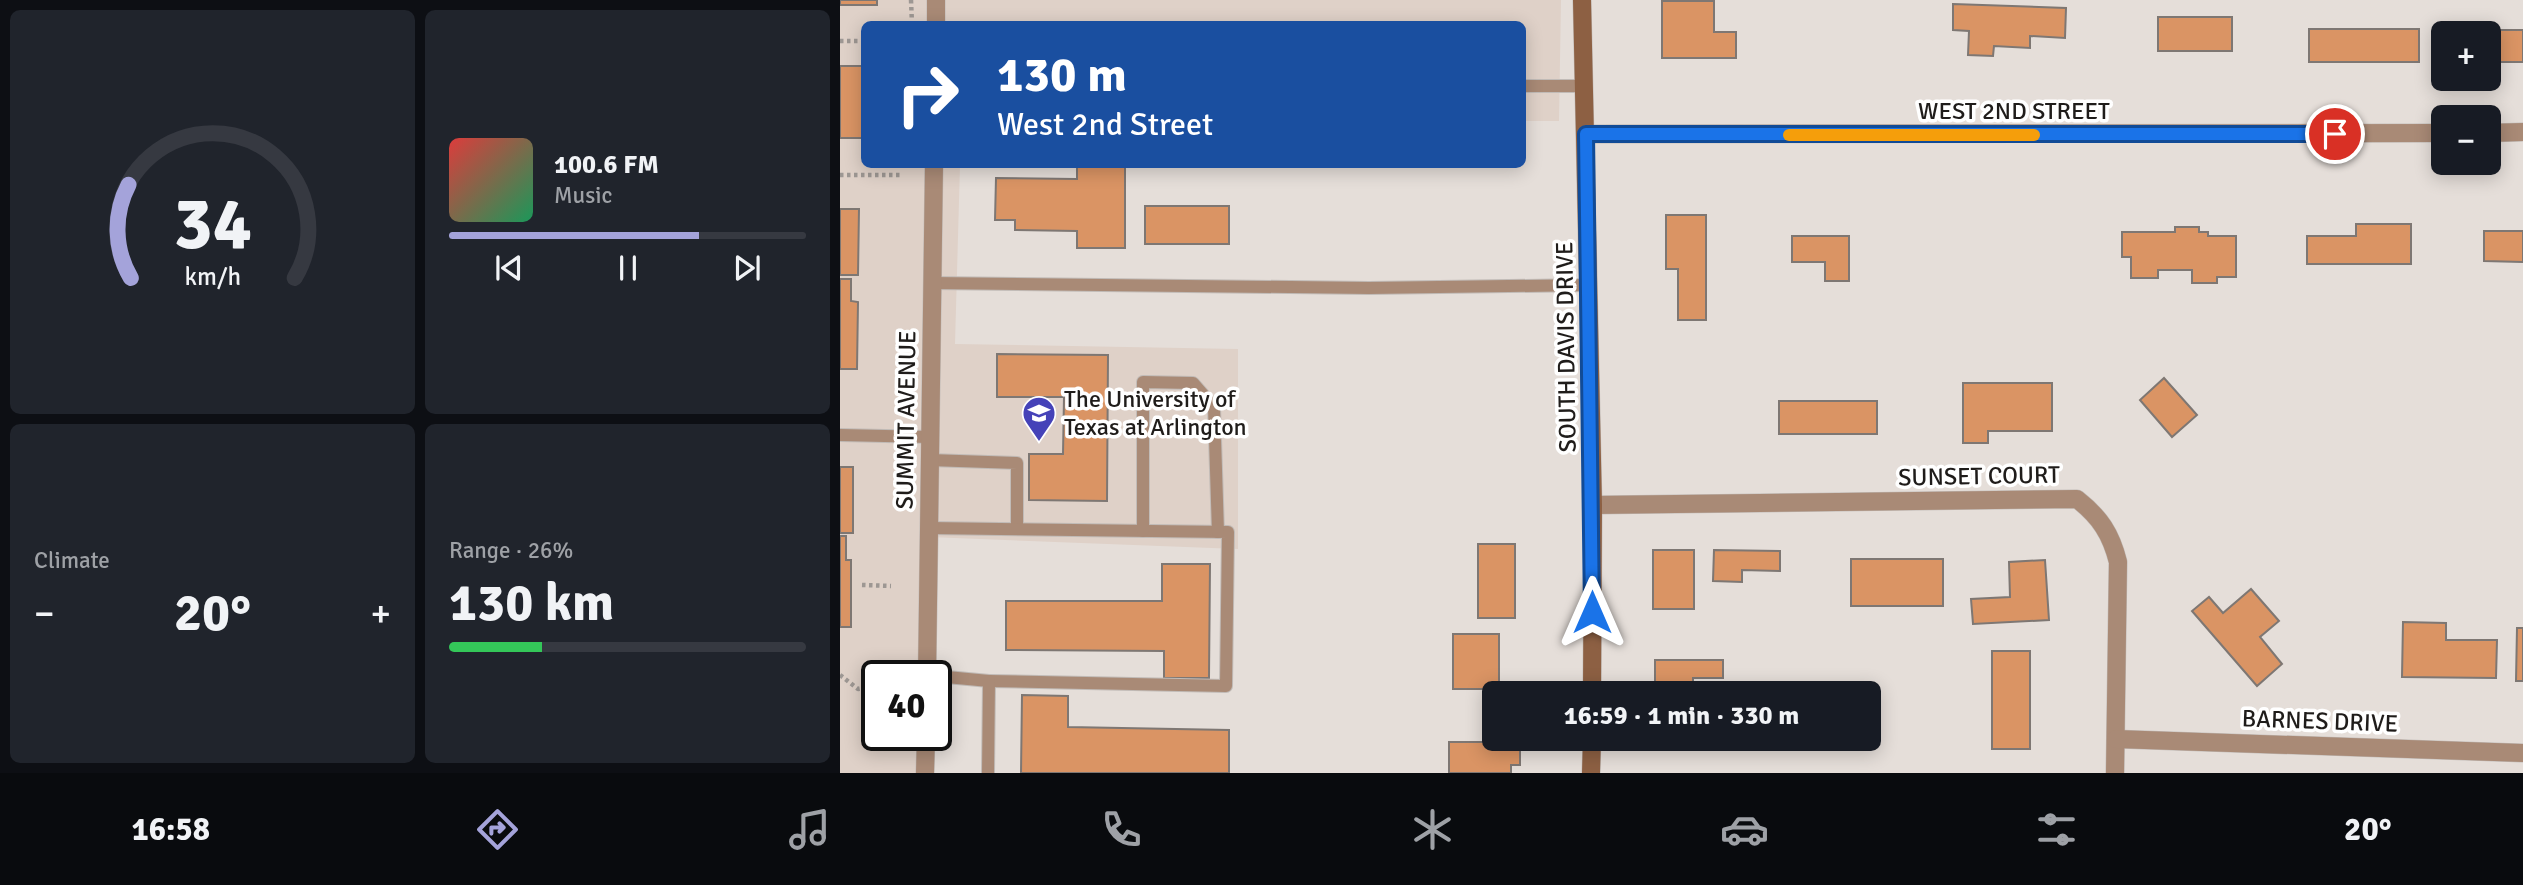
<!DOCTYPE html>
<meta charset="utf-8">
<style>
:root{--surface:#171b24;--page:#20242c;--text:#f1f3f6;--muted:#9ea1a6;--line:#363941;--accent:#a4a3da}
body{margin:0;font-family:Signika,sans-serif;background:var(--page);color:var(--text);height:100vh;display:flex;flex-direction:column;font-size:26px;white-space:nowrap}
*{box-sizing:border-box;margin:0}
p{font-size:23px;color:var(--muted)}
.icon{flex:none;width:38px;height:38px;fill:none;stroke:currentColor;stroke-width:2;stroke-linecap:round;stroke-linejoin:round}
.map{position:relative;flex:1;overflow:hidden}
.details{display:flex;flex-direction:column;gap:10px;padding:10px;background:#0d0f14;width:840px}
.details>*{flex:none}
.guide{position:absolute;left:21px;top:21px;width:665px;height:147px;border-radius:10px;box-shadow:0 4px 18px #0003;background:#1a4fa0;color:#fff;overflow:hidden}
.tools{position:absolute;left:1591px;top:21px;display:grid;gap:14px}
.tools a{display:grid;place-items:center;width:70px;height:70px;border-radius:10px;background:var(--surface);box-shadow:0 4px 18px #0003;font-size:35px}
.speed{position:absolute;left:21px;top:660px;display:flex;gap:14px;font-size:35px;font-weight:700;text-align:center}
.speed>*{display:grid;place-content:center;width:91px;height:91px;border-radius:50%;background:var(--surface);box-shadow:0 4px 18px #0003;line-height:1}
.speed .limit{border:4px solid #111;border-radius:10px;background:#fff;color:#111}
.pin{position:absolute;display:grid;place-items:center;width:60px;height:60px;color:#fff;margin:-30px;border:4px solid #fff;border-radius:50%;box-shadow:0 2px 7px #0007}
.me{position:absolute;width:77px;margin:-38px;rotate:0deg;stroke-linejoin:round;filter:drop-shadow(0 0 5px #0008)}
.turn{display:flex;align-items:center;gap:24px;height:147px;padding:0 21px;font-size:32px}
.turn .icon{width:91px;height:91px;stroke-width:2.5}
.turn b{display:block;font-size:49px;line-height:60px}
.big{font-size:52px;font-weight:700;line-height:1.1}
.details .tile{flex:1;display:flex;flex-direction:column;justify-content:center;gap:10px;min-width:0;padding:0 24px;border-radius:10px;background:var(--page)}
.details .dial{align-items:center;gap:0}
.dial svg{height:182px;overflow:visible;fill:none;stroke:var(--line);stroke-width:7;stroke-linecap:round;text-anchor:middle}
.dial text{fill:var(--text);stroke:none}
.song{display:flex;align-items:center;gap:21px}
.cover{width:84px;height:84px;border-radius:10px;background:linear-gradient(135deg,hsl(0 70% 55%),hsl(150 70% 35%))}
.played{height:7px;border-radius:4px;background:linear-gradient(90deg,var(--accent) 70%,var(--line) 70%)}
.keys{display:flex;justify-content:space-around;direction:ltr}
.heat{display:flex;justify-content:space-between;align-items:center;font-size:38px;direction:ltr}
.charge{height:10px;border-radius:5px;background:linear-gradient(90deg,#34c759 26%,var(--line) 0)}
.details .tiles{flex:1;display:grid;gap:10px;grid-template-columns:repeat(2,1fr)}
.trip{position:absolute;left:642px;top:681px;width:399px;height:70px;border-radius:10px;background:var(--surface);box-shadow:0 4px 18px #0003;font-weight:700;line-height:70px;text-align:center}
.tab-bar{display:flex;height:112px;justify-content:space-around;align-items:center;background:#090b0e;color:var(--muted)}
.tab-bar .icon{width:49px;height:49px}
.tab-bar .current{color:var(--accent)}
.tab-bar b{font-size:32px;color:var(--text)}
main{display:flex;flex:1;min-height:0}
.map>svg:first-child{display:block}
.built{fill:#dfd1c8}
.building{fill:#da9464;stroke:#7e7773;stroke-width:2}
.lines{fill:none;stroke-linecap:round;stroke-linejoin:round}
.lane-casing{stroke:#c1bbb7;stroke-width:14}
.street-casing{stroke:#c1bbb7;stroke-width:19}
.secondary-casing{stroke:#c1bbb7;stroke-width:19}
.path{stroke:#9d9793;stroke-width:4.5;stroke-dasharray:3.5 3.5;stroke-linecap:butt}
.lane{stroke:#a98a76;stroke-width:12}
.street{stroke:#a98a76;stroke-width:18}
.secondary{stroke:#8d6043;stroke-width:18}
.route-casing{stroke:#114b97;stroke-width:18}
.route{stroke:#1a73e8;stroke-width:12}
.slow{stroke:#f59e0b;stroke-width:12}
.labels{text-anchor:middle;stroke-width:7;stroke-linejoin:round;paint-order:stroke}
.street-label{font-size:24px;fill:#1f1c1a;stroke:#fff}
.poi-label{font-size:24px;fill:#1f1c1a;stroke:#fff;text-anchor:start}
</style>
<main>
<section class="details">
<div class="tiles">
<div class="tile dial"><svg viewBox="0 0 100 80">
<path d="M14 69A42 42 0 1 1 86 69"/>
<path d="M14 69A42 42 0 0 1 13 28" stroke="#a4a3da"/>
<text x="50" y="56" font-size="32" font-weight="700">34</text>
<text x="50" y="72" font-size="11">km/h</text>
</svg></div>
<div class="tile">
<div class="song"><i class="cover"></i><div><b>100.6 FM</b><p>Music</p></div></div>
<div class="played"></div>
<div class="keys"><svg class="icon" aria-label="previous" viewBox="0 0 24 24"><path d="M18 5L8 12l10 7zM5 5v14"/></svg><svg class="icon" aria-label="pause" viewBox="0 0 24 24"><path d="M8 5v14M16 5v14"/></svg><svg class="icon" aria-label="next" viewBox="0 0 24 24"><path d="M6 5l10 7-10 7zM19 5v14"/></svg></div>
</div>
<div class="tile"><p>Climate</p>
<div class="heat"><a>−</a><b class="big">20°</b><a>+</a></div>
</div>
<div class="tile"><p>Range · 26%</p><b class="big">130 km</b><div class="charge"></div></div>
</div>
</section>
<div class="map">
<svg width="1683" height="773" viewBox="0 0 1683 773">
<rect width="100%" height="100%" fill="#e5ded9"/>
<path class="built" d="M0 0H721L719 121H683L682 24H24V164L120 165 115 344 398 349V549L89 537 87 675 37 676V735H86L85 773H0Z"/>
<g class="building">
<rect x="0" y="0" width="37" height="5"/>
<path d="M822 1H874V32H896V58H822Z"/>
<path d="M1113 4 1226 8 1225 38 1190 36V48L1154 46 1153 56 1128 55 1129 31 1113 30Z"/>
<rect x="1318" y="17" width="74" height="34"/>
<rect x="1469" y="29" width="110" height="33"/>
<rect x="1659" y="30" width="24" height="32"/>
<rect x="0" y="66" width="24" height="72"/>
<path d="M237 164H285V248H237V231L175 230V220H155L156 178 237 179Z"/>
<rect x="305" y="206" width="84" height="38"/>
<path d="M0 209H19L18 275H0Z"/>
<path d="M826 215H866V320H838V269H826Z"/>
<path d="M1516 224H1571V264H1467V236H1516Z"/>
<path d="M1335 227H1359V232H1368V236H1396V277H1377V283H1352V270H1318V278H1291V257H1282V232H1335Z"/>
<path d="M1644 231H1683V262L1644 261Z"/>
<path d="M952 236H1009V281H985V262H952Z"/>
<path d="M0 279H11V301L18 302 17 369H0Z"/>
<path d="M157 354 268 355 267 501 189 500V454H223L224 397H157Z"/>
<path d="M1324 378 1357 415 1332 437 1300 400Z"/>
<path d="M1123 383H1212V431H1148V443H1123Z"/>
<rect x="939" y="401" width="98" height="33"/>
<rect x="0" y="467" width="13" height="66"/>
<path d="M0 536H6V560H11V627H0Z"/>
<rect x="638" y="544" width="37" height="74"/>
<rect x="813" y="550" width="41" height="59"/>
<path d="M874 550 940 551V571L902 570V582L873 581Z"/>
<rect x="1011" y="559" width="92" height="47"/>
<path d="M1205 560 1209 620 1133 624 1131 599 1170 597 1169 562Z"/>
<path d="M322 564H370L369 678H324V651L166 650V601H322Z"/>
<path d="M1411 589 1439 621 1420 637 1442 664 1417 686 1352 611 1369 597 1383 613Z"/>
<path d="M1563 622 1606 623V640H1657L1656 678 1562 677Z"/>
<path d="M1677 628H1683V681H1676Z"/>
<rect x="613" y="634" width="46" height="55"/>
<rect x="1152" y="651" width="38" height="98"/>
<path d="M815 660H883V678H853V693H815Z"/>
<path d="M182 695 228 696V727L389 730V773H181Z"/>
<rect x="838" y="738" width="63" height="4"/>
<path d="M609 742H680V765H671V773H609Z"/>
</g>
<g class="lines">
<defs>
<g id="lane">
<path d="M682 86H745"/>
<path d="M92 283 529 288 749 285"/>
<path d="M0 435 90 437"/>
<path d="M90 460 177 463V529"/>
<path d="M89 528 388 532 386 686 149 681"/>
<path d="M303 531V382L353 383 374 407 378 532"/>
<path d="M96 676 149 681 148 773"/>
</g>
<g id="street">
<path d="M96 24V0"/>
<path d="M1648 133 1683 132"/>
<path d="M746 134 1603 133"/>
<path d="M753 505 1237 499C1260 517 1271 534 1278 562L1275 773"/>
<path d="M87 676 94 164"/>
<path d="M1276 739 1683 753"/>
<path d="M85 773 86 735"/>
</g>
<g id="secondary">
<path d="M742 0 753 505 752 693"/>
<path d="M751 773 752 738"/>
</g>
</defs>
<use href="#lane" class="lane-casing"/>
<use href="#street" class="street-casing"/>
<use href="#secondary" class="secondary-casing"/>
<g class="path">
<path d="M71 0 72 24"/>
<path d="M0 41H24"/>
<path d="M0 175H61"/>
<path d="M22 585 51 586"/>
<path d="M0 675 18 689 37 686"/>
</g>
<use href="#lane" class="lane"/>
<use href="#street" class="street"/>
<use href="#secondary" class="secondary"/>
</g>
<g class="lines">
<defs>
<path id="route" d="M752 612 746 134H1495"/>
</defs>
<use href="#route" class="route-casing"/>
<use href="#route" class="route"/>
<path class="slow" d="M949 135H1194"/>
</g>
<defs>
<symbol id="university-pin" viewBox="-11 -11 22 30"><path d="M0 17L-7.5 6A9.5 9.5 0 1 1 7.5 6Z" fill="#4542b8" stroke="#fff"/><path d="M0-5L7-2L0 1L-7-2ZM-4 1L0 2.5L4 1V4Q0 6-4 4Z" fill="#fff"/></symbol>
</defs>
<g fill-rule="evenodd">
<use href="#university-pin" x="180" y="394" width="38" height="52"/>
</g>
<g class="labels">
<g class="street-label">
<text x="1174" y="119">WEST 2ND STREET</text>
<text transform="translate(726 347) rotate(-91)" y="8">SOUTH DAVIS DRIVE</text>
<text transform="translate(66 420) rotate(-89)" y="8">SUMMIT AVENUE</text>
<text transform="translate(1139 476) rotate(-1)" y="8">SUNSET COURT</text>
<text transform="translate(1480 721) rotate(2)" y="8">BARNES DRIVE</text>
</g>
<g class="poi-label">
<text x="224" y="407">The University of<tspan x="224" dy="28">Texas at Arlington</tspan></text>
</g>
</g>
</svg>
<div class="tools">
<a>+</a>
<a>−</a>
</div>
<div class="speed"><div class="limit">40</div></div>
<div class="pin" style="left:1495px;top:134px;background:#d93025"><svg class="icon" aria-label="arrive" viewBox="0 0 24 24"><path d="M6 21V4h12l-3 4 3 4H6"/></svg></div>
<svg class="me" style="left:752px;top:612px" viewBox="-20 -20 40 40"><path d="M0-17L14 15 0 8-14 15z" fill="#1a73e8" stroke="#fff" stroke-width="4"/></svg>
<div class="trip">16:59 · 1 min · 330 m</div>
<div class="guide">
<div class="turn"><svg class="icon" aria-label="right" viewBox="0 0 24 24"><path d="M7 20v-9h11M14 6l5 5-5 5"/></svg><div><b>130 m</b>West 2nd Street</div></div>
</div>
</div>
</main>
<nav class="tab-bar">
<b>16:58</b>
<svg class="icon current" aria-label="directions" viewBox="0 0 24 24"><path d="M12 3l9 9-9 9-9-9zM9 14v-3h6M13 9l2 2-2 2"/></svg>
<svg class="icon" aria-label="music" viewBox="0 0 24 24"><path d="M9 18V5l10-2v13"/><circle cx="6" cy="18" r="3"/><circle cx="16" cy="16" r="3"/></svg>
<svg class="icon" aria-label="phone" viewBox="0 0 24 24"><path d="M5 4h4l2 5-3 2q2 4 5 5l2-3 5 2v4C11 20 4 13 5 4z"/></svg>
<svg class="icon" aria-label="climate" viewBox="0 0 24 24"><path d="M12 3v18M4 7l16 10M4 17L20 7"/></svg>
<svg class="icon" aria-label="car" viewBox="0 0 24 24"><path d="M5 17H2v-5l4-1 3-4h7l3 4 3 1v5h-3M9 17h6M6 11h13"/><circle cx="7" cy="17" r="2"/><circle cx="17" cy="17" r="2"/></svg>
<svg class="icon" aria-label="filters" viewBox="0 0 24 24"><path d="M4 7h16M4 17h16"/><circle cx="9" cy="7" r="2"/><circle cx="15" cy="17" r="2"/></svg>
<b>20°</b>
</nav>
